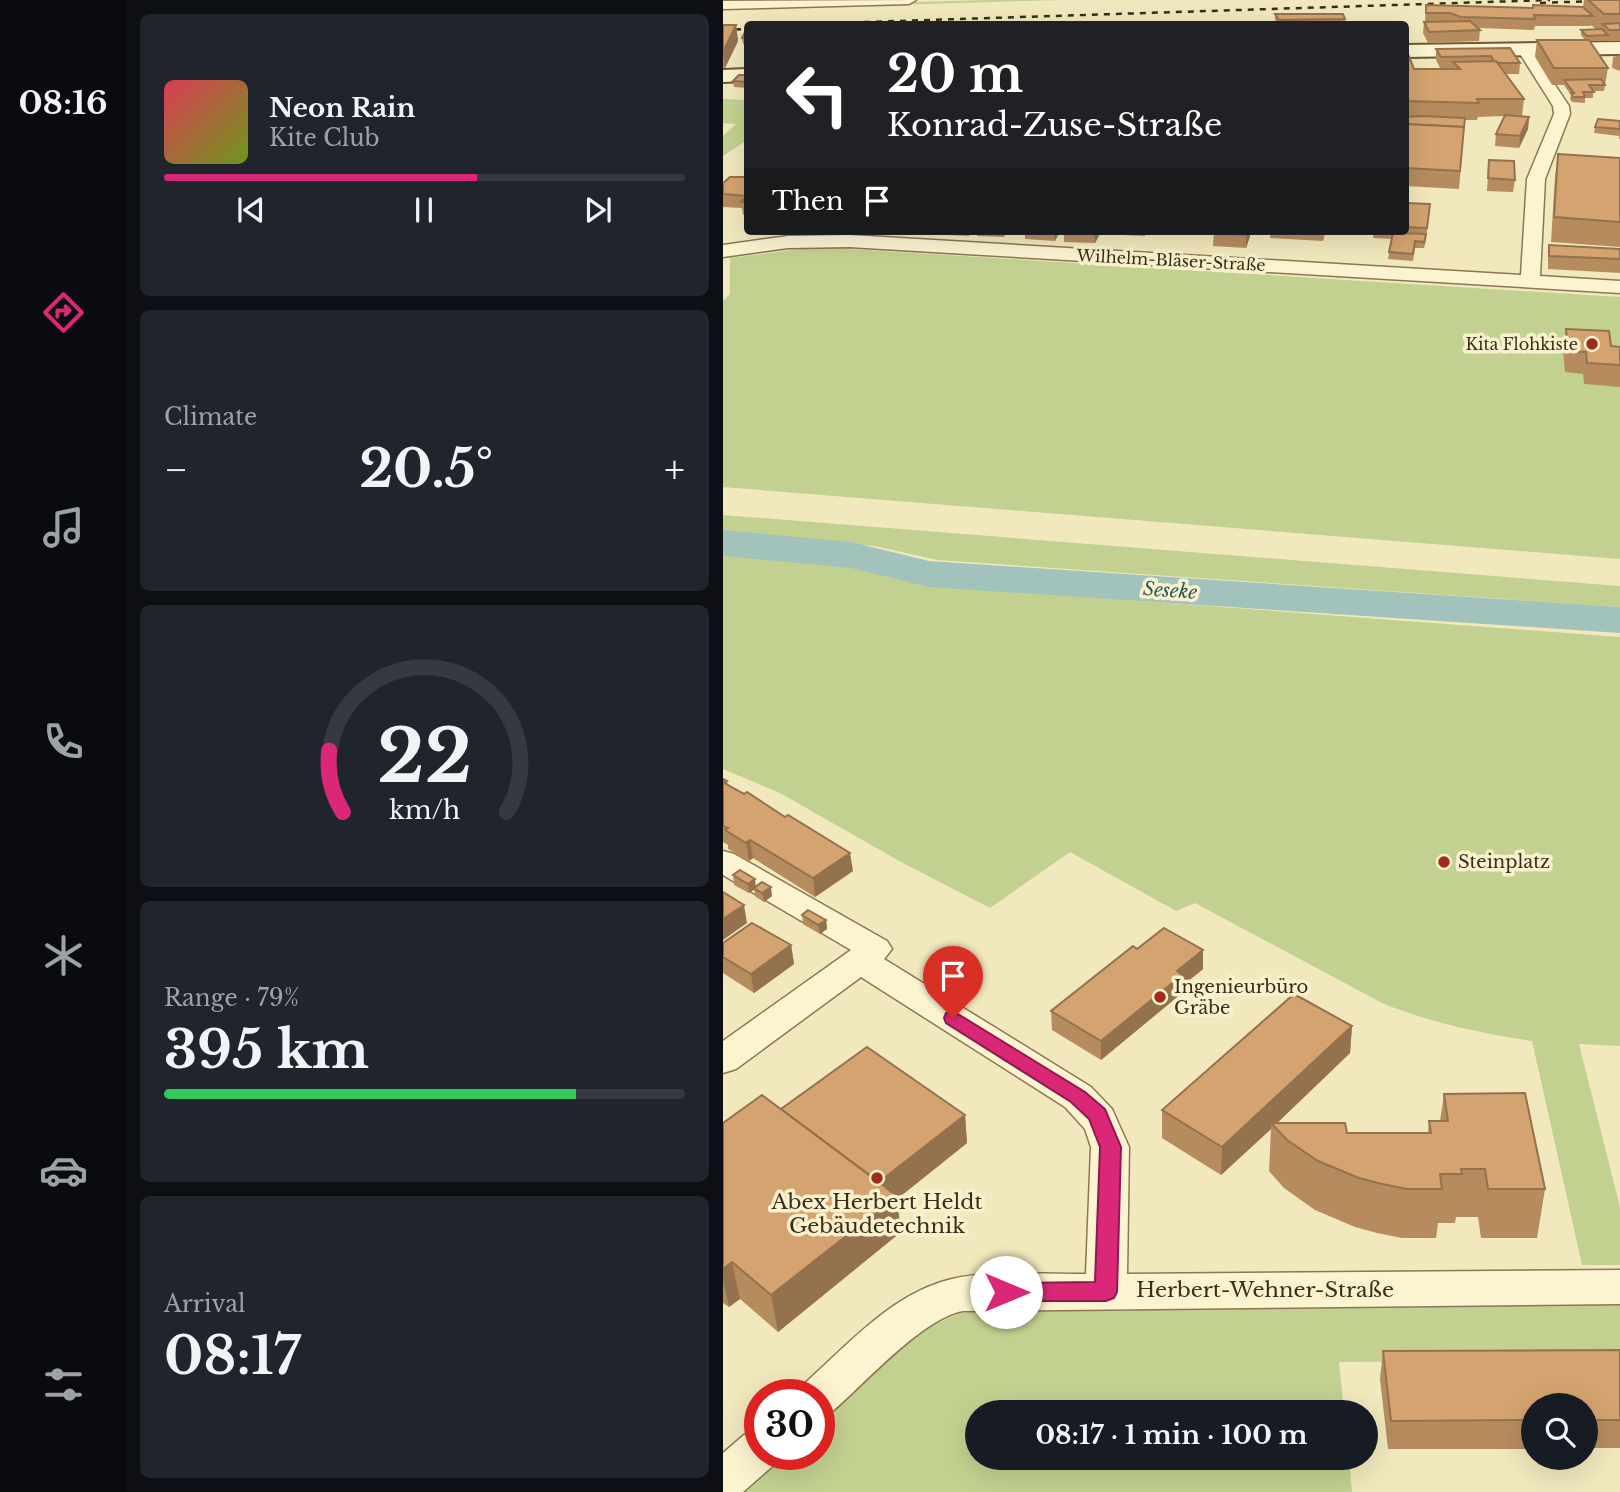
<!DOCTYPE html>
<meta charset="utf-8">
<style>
:root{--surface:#171b24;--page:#20242c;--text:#f1f3f6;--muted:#9ea1a6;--line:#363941;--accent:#db2777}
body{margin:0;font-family:"Libre Baskerville",serif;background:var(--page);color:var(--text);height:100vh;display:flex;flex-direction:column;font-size:26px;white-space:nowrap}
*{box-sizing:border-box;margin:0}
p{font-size:23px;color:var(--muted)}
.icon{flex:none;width:38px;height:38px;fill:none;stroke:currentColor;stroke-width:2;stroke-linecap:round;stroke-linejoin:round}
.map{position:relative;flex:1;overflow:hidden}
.drawer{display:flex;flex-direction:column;gap:14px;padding:14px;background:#0d0f14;width:597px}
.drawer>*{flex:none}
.top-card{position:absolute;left:21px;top:21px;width:665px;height:214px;border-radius:7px;box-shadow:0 7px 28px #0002;background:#202124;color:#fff;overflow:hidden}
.tools{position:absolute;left:798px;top:1393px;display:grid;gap:14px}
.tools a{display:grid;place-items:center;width:77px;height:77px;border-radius:50%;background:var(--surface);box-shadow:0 7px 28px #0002;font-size:35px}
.speed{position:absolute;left:21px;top:1379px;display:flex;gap:14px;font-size:35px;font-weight:700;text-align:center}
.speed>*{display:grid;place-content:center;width:91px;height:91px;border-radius:50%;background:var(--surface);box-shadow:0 7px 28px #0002;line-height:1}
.speed .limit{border:10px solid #d22;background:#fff;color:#111}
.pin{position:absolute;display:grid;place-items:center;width:60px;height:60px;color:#fff;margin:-72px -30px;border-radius:50% 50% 50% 0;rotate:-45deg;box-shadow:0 0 7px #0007}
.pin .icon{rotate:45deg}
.me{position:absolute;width:77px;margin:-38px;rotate:90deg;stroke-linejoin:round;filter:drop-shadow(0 0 5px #0008)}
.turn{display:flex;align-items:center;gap:24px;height:147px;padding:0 28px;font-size:32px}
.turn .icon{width:91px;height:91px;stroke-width:2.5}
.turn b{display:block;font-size:49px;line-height:60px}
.then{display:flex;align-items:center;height:66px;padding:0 28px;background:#0003;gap:14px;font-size:26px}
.big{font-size:52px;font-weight:800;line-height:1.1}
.drawer .tile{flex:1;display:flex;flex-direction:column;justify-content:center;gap:10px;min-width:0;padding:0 24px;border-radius:10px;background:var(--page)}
.drawer .dial{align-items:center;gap:0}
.dial svg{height:182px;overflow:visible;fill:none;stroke:var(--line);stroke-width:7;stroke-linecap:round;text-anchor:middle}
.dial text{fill:var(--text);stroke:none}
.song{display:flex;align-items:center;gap:21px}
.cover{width:84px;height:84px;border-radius:10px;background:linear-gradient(135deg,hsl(350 70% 55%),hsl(80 70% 35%))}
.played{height:7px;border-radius:4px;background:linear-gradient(90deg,var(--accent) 60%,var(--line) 60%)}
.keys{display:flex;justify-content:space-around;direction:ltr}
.heat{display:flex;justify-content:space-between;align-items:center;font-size:38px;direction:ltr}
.charge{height:10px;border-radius:5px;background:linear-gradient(90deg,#34c759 79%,var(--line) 0)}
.trip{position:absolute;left:242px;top:1400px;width:413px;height:70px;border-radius:35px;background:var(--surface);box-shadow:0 7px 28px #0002;font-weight:800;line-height:70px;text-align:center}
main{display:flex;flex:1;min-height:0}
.tabs{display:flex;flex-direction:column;width:126px;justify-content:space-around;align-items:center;background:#090b0e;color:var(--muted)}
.tabs .icon{width:49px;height:49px}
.tabs .active{color:var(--accent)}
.tabs b{font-size:32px;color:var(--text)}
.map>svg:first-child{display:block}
.green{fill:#c3d190}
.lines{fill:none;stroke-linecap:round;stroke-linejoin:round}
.river{fill:#a1c3bc;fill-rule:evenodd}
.street-casing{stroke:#8c7754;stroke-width:3}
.secondary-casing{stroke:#6d5838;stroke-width:4}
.street{fill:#fcf4d1;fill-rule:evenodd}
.secondary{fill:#fcf4d1;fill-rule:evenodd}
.rail{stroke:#392d1b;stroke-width:2.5;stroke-dasharray:6 6;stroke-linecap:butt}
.wall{fill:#b68c5f}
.shaded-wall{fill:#94724e}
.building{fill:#d4a36f;stroke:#94724e;stroke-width:2}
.route{fill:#db2777;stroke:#8e194d;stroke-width:2}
.poi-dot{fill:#a12b1e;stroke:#f9f1cd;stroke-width:2.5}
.labels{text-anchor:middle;stroke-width:7;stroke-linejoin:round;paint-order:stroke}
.far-street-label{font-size:16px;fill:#392d1b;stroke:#f9f1cd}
.far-poi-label{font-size:16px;fill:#392d1b;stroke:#f9f1cd;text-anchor:end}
.poi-label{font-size:18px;fill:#392d1b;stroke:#f9f1cd;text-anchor:start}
.water-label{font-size:19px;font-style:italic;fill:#28595b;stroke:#f9f1cd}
.near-poi-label{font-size:21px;fill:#392d1b;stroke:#f9f1cd}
.near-street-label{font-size:21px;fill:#392d1b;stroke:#f9f1cd}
</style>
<main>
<nav class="tabs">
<b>08:16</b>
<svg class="icon active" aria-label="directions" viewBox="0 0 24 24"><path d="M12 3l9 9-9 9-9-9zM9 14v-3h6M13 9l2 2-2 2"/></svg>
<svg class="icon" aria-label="music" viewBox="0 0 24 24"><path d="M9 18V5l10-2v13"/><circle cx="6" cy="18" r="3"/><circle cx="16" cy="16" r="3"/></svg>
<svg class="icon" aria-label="phone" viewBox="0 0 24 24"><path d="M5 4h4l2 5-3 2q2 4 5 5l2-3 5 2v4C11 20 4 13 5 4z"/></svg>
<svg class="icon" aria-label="climate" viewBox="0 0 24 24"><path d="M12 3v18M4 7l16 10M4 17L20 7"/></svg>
<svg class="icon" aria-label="car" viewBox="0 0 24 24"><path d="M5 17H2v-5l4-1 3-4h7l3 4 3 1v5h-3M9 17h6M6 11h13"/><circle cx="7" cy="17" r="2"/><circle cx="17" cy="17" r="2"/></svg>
<svg class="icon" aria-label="filters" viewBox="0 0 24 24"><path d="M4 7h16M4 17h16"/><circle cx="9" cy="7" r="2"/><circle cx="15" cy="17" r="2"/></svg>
</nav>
<section class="drawer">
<div class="tile">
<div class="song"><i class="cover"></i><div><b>Neon Rain</b><p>Kite Club</p></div></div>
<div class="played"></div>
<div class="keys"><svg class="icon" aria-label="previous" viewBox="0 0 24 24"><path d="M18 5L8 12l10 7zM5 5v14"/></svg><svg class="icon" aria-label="pause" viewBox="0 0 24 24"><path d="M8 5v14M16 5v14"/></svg><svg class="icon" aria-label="next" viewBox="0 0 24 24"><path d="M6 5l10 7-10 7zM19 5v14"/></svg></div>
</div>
<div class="tile"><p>Climate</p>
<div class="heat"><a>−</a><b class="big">20.5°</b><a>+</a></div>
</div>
<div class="tile dial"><svg viewBox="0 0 100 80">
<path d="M14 69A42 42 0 1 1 86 69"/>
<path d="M14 69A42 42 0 0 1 8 42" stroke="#db2777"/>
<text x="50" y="56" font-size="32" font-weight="700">22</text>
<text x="50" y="72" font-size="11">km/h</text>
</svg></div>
<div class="tile"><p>Range · 79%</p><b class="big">395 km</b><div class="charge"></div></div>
<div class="tile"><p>Arrival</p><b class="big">08:17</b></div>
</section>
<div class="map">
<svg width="898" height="1492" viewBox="0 0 898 1492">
<rect width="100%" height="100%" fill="#f2e8bd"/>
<g class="green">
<path d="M267 0H339L0 10V7Z"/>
<path d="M0 99 24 100V140L0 156V136L13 124 0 123Z"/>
<path d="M93 247 897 297V559L0 487V301L7 294V258Z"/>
<path d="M0 515 897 586V607L214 560 152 546 0 533Z"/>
<path d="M0 556 129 565 206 585 897 637V1046L856 1044 897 1207V1265H859L809 1041C757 1033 708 1023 659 1003L472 903 453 911 347 852 267 908 178 862 57 793 0 769Z"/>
<path d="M897 1302V1360L616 1362 621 1412H254V1458H626L629 1492H17L60 1454H96V1422C130 1392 183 1336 223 1319 238 1312 254 1310 271 1308Z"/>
</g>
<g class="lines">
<path class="river" d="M0 530 128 542 206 561 898 607V633L206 587 128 568 0 556Z"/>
<defs>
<g id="street">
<path d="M193 0 186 4 0 9V1Z"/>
<path d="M801 45 808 49 846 106 847 114 822 179 817 276 898 281V293L126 247 65 248 0 257V245L65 236 126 235 798 275 804 179 831 114 830 106 794 49Z"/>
<path d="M0 851 11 854 164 941 169 949 161 959 368 1087 389 1109 406 1147 404 1274 898 1270V1304L240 1311C200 1318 142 1383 111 1410L96 1416V1395H75L81 1384C125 1345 169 1293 229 1279 271 1269 319 1275 363 1274L368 1147 362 1129 342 1107 138 977 13 1069 0 1073V1041L128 950 0 875Z"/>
<path d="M37 1429V1454H57L53 1463 20 1492H0V1453L21 1435Z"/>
</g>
<g id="secondary">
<path d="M898 42V54L682 57V45Z"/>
<path d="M24 69V81L0 82V70Z"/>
</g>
</defs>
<use href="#street" class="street-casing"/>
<use href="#secondary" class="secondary-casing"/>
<use href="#street" class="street"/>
<use href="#secondary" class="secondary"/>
<g class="rail">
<path d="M817 3 898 0"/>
<path d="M81 24 827 0"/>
<path d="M0 30 24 29"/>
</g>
</g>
<g class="wall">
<path d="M861 0H897V41H867L885 68 881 91H870V98H862V103L849 102 847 99 848 95 841 85H829L812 57 814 40H862L858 35V30L873 29 868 25V26H812L811 30 755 28 757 30 756 41 705 43 700 33 701 22H702L703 5 810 8V5L860 7Z"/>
<path d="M552 14 622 19V24H552Z"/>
<path d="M0 25H13L15 41 2 68H0Z"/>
<path d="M24 32V44H20L19 38Z"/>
<path d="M787 48 797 63 796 74H783L801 99 799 116 806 117 805 129 796 148 772 146 773 134 782 116 755 117 754 120H742L736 189 682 186V54L691 69H730L717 68 713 60V49Z"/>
<path d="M897 55V71L889 68 890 57Z"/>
<path d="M24 75V88L11 87 10 81Z"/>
<path d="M897 121V139H896V136L871 133 872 127Z"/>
<path d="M835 154 897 158V247L828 242 832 177Z"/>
<path d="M766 160 792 180 790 192 764 191Z"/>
<path d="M24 177V215H20L19 208 0 207V183Z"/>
<path d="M682 203 707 204 703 241 701 248H692L690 261 665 259 669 239 650 238 651 231H682Z"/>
<path d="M223 231H249L246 236 223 235Z"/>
<path d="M254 231H285L281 237 254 236Z"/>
<path d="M302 231H337L332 241 302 239Z"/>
<path d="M341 231H378V232L372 243 341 242Z"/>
<path d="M400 231H424L422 236 400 235Z"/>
<path d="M491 231H527V236L523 248 490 246Z"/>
<path d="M548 231H603L600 241 547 238Z"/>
<path d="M826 245 897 249V273L825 269V258Z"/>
<path d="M843 329 888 346 897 347V387L861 384 860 374 842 372 840 350Z"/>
<path d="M0 779 4 781 5 785 130 871 92 897 30 858 26 861 5 849V845L0 842Z"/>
<path d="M10 875 33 887 49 896 41 902 33 897 31 890 26 893 11 885Z"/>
<path d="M79 915 103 920 104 929 97 934 80 924Z"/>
<path d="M0 943 68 945 71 964 31 993 0 973Z"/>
<path d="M414 949 480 969 459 986V993L378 1060 329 1030 328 1011Z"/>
<path d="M629 1026 627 1053 554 1123 624 1133H705L706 1121H717L721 1094 822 1189 814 1238H758L755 1217H733L732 1223H715L713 1238H679L654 1233 632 1227 592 1210 561 1188 546 1171 548 1129 498 1175 439 1138V1110Z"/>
<path d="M58 1109 242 1115 244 1143 174 1199 178 1232 55 1332 17 1299 6 1307 0 1303V1123Z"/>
<path d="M897 1350V1448H863V1405H810V1449H665L657 1379 660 1351Z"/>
</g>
<g class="shaded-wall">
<path d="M13 25 15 41 2 68 0 52Z"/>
<path d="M806 117 805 129 796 148 797 136Z"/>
<path d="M331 231H337L332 241Z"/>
<path d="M371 231H378L372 243Z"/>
<path d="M525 231H527V236L523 248V235Z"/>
<path d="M27 840 30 858 26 861 23 843Z"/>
<path d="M127 853 130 871 92 897 90 878Z"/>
<path d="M32 879 33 888 26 893 25 884Z"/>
<path d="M48 887 49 896 41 902 39 893Z"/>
<path d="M21 905 24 923 0 940V919Z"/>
<path d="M103 920 104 929 97 934 95 925Z"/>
<path d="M68 945 71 964 31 993 28 974Z"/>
<path d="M480 950V969L459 986V993L378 1060V1041L454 971Z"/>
<path d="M629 1026 627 1053 551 1126 548 1123V1129L498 1175 499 1147Z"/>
<path d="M242 1115 244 1143 174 1199 178 1232 55 1332 48 1295 151 1186Z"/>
<path d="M9 1262 17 1299 6 1307 0 1281V1269Z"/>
</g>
<g class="building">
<path d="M865 0H897V14H881Z"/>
<path d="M703 5 810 8V5L860 7 870 16 811 15 812 19 738 17 727 13H703Z"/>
<path d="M552 14H620L622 19 556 20Z"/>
<path d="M747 21 757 30 706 32 701 22Z"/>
<path d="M89 22 90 24H70L69 23Z"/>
<path d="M897 23V30H886L880 24Z"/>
<path d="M0 25H13L0 52Z"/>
<path d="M879 29 885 35 864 36 858 30Z"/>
<path d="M22 32H24V38H19Z"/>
<path d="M814 40H866L885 68H831Z"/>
<path d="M787 48 797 63H775L773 61H771L768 56 718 57 713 49Z"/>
<path d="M682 54H685L691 69H737L730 62 773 61 801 99H754L756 103 682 101Z"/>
<path d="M16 75H24V82L10 81Z"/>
<path d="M878 79 882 85H866L871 92H860L862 97H850L848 93H851L841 80Z"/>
<path d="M782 115 806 117 797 136 773 134Z"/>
<path d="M698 116 742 118 741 127 682 124V117Z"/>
<path d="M875 119 897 121V129L872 127Z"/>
<path d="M682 124 741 127 737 171 682 168Z"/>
<path d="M835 154 897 158V222L831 217Z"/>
<path d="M766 160 791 161 792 180 765 178Z"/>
<path d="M7 177H24V196L0 194V183Z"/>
<path d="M24 196V202H18Z"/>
<path d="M682 203 707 204 704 228 682 227Z"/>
<path d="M491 231H525L523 235 490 233Z"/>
<path d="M670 233 703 234 701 242 692 241 690 254 666 252Z"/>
<path d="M826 245 897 249V259L826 256Z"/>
<path d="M843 329 886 331 888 346 897 347V365L864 363 863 352 845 351Z"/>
<path d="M0 779 4 781 1 783 21 794 24 792 62 817 65 815 127 853 90 878 27 840 23 843 2 830 5 828 0 826Z"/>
<path d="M17 870 32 879 25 884 10 875Z"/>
<path d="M39 882 48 887 39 893 31 888Z"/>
<path d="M0 892 21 905 0 919Z"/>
<path d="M85 910 103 920 95 925 79 915Z"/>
<path d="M29 923 68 945 28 974 0 957V943Z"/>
<path d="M441 928 480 950 454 971 459 975 378 1041 328 1011 410 946 414 949Z"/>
<path d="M571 994 629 1026 499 1147 439 1110Z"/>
<path d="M144 1047 242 1115 156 1182 58 1109Z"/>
<path d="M802 1093 822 1189H765L762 1169H738L739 1174H717L719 1189H684L659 1184 636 1178 595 1161 564 1140 548 1123H622L624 1133H708L706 1121H725L721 1094Z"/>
<path d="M39 1095 174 1196 48 1295 9 1262 0 1269V1123Z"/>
<path d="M897 1350V1420H863V1405H810V1420L668 1421 660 1351Z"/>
</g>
<path class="route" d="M230 1011 362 1092 382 1109 398 1147 394 1292 391 1298 383 1301H283L275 1298 272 1292 275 1285 283 1283 372 1282 377 1147 366 1119 348 1102 223 1023 221 1018 223 1013Z"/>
<g class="poi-dot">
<circle cx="869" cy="344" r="7"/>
<circle cx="721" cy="862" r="7"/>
<circle cx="437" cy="997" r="7"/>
<circle cx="154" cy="1178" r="7"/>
</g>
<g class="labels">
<g class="far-street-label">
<text transform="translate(448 260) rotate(3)" y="6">Wilhelm-Bläser-Straße</text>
</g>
<g class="far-poi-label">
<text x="855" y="350">Kita Flohkiste</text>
</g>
<g class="poi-label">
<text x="735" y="868">Steinplatz</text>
<text x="451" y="993">Ingenieurbüro<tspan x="451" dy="21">Gräbe</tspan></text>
</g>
<g class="water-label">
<text transform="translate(447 590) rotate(4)" y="7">Seseke</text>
</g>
<g class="near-poi-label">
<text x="154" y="1209">Abex Herbert Heldt<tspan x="154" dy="24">Gebäudetechnik</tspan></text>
</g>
<g class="near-street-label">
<text x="542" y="1297">Herbert-Wehner-Straße</text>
</g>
</g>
</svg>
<div class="tools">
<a><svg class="icon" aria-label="search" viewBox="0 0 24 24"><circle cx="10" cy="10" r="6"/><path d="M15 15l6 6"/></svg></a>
</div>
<div class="speed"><div class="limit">30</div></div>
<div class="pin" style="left:230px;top:1018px;background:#d93025"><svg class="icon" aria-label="arrive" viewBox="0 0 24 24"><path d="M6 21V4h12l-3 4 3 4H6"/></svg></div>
<svg class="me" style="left:283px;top:1292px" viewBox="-20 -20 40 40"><circle r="19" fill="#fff"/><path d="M0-13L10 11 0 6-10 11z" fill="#db2777"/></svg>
<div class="trip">08:17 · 1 min · 100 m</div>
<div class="top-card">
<div class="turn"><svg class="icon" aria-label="left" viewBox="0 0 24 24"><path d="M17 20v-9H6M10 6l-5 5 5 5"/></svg><div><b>20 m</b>Konrad-Zuse-Straße</div></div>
<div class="then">Then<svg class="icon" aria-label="arrive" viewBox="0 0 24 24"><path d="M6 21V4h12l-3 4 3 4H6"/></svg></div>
</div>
</div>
</main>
